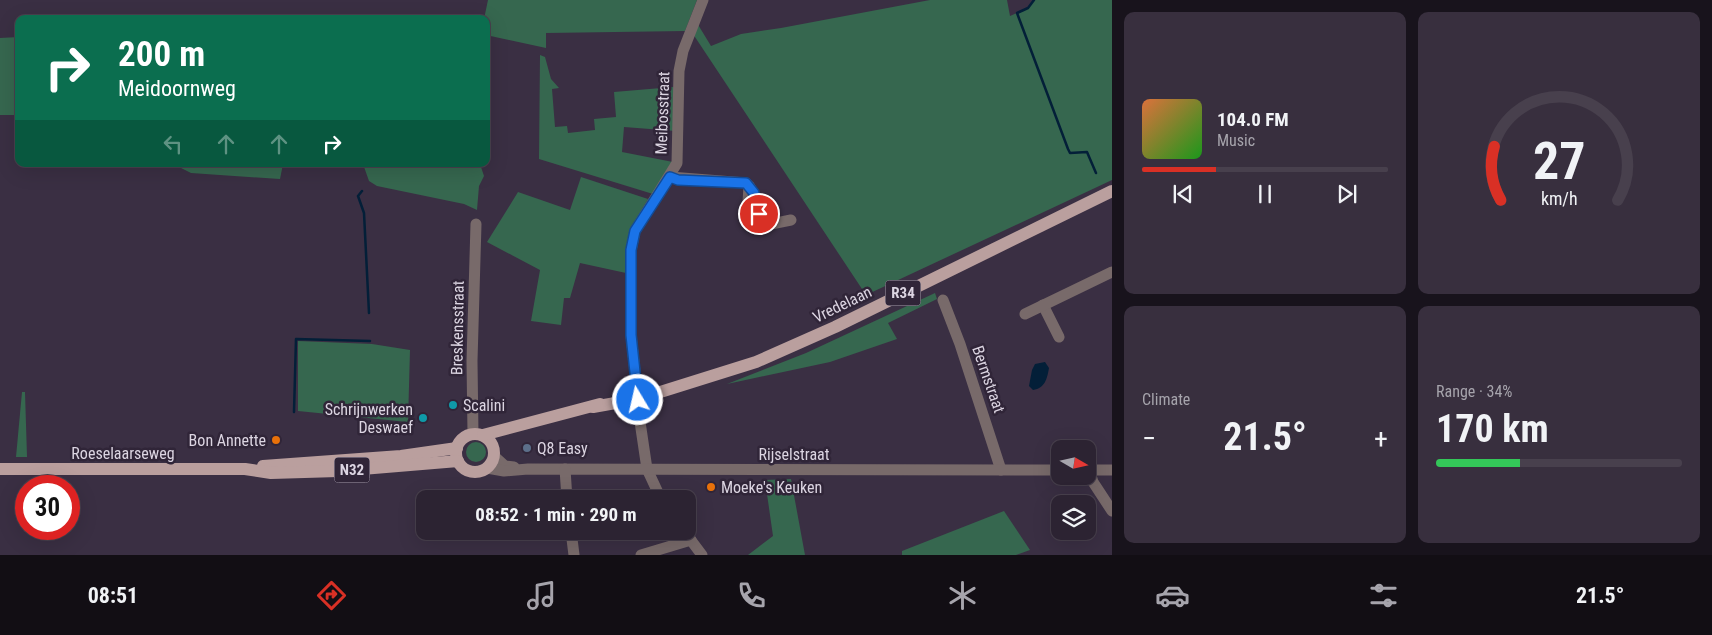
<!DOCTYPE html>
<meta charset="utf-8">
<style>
:root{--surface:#2c2332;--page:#382f3e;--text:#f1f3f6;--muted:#a6a4ac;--line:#48404d;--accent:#d93025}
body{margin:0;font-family:"Roboto Condensed",sans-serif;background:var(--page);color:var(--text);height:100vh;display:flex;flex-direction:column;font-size:19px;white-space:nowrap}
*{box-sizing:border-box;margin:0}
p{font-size:16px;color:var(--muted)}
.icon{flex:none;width:28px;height:28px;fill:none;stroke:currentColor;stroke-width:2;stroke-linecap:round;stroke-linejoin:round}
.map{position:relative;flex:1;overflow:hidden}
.sheet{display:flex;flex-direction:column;gap:12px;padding:12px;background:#18131c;width:600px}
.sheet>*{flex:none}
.guide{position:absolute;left:15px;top:15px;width:475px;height:152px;border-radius:10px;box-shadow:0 5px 20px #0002,0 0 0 1px var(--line);background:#0b6e4f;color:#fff;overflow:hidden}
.needle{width:32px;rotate:99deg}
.buttons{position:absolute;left:1051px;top:440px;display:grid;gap:10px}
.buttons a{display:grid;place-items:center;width:45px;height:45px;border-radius:10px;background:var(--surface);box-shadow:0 5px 20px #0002,0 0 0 1px var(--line);font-size:25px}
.speed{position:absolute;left:15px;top:475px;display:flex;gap:10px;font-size:25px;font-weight:700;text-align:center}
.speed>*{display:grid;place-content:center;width:65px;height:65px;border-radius:50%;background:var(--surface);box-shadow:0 5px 20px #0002,0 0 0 1px var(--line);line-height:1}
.speed .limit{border:8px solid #d22;background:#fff;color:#111}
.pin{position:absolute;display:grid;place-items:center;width:42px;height:42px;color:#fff;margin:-21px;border:2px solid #fff;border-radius:50%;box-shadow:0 1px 5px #0007}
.me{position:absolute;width:55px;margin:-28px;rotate:351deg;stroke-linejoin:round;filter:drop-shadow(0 0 4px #0008)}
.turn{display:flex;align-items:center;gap:18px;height:105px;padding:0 20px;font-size:22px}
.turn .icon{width:65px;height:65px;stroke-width:2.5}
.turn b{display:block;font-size:35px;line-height:42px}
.lanes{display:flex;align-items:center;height:48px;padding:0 20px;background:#0003;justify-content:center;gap:25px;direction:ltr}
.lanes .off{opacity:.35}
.big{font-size:38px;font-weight:700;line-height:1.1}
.sheet .widget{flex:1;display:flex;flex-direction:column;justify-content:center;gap:8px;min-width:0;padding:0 18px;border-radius:10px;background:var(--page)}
.sheet .dial{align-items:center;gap:0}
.dial svg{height:130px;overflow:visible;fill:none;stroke:var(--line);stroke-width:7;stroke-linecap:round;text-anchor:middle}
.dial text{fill:var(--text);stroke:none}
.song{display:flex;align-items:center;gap:15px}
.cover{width:60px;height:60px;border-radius:8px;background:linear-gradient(135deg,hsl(20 70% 55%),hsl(120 70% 35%))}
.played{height:5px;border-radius:2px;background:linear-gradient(90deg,var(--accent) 30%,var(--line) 30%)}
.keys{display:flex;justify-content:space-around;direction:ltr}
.heat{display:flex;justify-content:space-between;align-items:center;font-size:28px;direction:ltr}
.charge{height:8px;border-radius:4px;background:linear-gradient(90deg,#34c759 34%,var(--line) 0)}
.sheet .tiles{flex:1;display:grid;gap:12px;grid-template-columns:repeat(2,1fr)}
.trip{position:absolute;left:416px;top:490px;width:280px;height:50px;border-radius:10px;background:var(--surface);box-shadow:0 5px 20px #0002,0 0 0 1px var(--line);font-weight:700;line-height:50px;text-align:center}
.tab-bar{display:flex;height:80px;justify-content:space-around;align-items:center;background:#120e14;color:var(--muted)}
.tab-bar .icon{width:35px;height:35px}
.tab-bar .current{color:var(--accent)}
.tab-bar b{font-size:22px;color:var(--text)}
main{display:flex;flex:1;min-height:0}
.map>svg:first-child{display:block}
.green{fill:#36674f}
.water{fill:#031f38}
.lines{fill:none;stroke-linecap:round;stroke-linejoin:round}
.stream{stroke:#031f38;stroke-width:2.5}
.minor{stroke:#786a6a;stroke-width:11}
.major{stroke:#ba9f9e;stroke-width:12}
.route-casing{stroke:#114b97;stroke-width:12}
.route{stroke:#1a73e8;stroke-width:9}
.culture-dot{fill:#0f9aa8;stroke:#302538;stroke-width:2}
.food-dot{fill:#e8710a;stroke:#302538;stroke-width:2}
.service-dot{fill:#5c6f8a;stroke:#302538;stroke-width:2}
.labels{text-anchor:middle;stroke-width:5;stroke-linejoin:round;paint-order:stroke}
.shield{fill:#302538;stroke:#a8a0af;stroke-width:1}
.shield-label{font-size:15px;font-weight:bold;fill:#dcd5e2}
.street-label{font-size:16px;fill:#dcd5e2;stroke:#302538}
.poi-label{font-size:16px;fill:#dcd5e2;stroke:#302538;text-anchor:start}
</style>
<main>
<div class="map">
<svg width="1112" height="555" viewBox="0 0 1112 555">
<rect width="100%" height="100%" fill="#3a2f43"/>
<g class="green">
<path d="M488 0H697L685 31 546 33V48L486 35V19H484Z"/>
<path d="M930 0H1007L1010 16 1028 8 1034 0H1112V180L866 295 693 34 697 23 711 46 741 34 781 28Z"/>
<path d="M19 37V115H0V38Z"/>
<path d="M540 55 545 57 551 79 559 88 552 89 555 127 567 126 568 133 595 130 594 119 616 117 614 92 673 87 676 90V131L624 127 622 152 673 162 653 194 539 159Z"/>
<path d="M183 164H283L280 179 191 173 181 168Z"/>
<path d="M363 164H480L484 176 479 186 477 210 464 204 377 186 369 181Z"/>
<path d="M581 177 648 199 629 232 626 273 580 263 570 298H564L561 325 531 321 540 270 487 242 518 192 570 210Z"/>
<path d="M935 293 937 299 888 323 897 339 830 362 727 384 806 353Z"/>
<path d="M298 341 372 344 410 350 408 422 298 411Z"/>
<path d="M22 392H25L27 457H16Z"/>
<circle cx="476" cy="452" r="10"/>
<path d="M791 479 805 555H748L773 536 765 480Z"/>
<path d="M1004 511 1030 550 1016 555H902V551Z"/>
</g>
<path class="water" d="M1045 362 1049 368C1047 379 1045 388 1033 390L1029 386 1032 370 1035 364Z"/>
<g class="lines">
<g class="stream">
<path d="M1034 0 1028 8 1017 13 1068 149 1070 153 1087 152 1096 173"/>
<path d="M362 191 358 196 364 213 369 313"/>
<path d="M294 412 296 339 370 341"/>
</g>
<g class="minor">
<path d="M670 177 746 183 749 186 747 218 749 224 757 227 791 220"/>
<path d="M750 187 759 206 762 225"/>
<path d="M943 300 960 344 1001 470"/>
<path d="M1043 305 1059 337"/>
<path d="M1025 314 1112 272"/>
<path d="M638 399 631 335V250L635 231 677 163 679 71 683 51 703 0"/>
<path d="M639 415 647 469 661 499"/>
<path d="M473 434 472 361 476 224"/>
<path d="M494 456 505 466 514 467"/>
<path d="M487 468 504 471 528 469 1060 470"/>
<path d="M565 469 567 499"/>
<path d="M1088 470H1112"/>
<path d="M1089 470 1093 482 1112 511"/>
<path d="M571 531 574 555"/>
<path d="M684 531 702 555"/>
<path d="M641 555 691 540"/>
</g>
<g class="major">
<path d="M593 407 638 399 756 362 835 327 1112 191"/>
<circle cx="475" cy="453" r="19"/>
<path d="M483 435 600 404"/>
<path d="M263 466 401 456 457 448"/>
<path d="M0 469H245L271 473 338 471 458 461"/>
</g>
</g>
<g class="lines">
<defs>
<path id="route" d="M638 400 631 335V250L635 231 670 177 678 180 746 183 754 193 759 214"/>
</defs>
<use href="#route" class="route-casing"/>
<use href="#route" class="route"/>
</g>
<g class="culture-dot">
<circle cx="453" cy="405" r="5"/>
<circle cx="423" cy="418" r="5"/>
</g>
<g class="food-dot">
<circle cx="276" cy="440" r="5"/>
<circle cx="711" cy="487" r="5"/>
</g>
<circle class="service-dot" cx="527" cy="448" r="5"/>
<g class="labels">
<g class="shield">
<rect x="885.5" y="280.5" width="35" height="25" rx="4"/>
<rect x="334.5" y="457.5" width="35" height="25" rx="4"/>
</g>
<g class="shield-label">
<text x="903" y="298">R34</text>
<text x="352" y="475">N32</text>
</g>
<g class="street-label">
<text transform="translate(662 113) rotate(-88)" y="6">Meibosstraat</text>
<text transform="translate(842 304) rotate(-26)" y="6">Vredelaan</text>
<text transform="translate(457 328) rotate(-89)" y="6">Breskensstraat</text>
<text transform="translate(989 379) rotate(71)" y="6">Bermstraat</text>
<text x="123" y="459">Roeselaarseweg</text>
<text x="794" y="460">Rijselstraat</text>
</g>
<g class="poi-label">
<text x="463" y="411">Scalini</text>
<text x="413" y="415" text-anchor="end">Schrijnwerken<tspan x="413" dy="18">Deswaef</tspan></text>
<text x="266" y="446" text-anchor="end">Bon Annette</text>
<text x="537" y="454">Q8 Easy</text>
<text x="721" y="493">Moeke's Keuken</text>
</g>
</g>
</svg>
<div class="buttons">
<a><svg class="needle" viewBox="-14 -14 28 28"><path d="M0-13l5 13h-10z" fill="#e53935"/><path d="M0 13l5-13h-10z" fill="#a6a4ac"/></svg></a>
<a><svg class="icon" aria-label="layers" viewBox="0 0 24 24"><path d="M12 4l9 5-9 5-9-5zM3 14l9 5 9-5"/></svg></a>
</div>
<div class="speed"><div class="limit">30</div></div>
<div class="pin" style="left:759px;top:214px;background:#d93025"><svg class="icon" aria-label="arrive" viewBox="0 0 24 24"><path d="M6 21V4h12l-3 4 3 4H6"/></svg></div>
<svg class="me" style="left:638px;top:400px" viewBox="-20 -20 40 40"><circle r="17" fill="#1a73e8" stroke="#fff" stroke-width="3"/><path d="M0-11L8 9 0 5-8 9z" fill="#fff"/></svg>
<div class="trip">08:52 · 1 min · 290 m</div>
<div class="guide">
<div class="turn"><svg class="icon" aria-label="right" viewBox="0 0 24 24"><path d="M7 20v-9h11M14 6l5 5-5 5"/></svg><div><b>200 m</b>Meidoornweg</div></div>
<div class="lanes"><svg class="icon off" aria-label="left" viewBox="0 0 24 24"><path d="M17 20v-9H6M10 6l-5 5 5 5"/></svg><svg class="icon off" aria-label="ahead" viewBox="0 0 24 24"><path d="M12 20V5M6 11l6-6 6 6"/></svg><svg class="icon off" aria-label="ahead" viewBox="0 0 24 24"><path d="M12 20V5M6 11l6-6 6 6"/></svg><svg class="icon" aria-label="right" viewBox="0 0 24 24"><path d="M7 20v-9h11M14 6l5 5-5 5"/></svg></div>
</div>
</div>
<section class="sheet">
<div class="tiles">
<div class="widget">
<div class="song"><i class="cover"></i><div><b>104.0 FM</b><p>Music</p></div></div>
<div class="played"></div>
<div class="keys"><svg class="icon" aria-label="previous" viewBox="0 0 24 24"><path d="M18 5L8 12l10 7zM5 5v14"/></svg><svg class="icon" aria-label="pause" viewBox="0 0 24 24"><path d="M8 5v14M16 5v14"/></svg><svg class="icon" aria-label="next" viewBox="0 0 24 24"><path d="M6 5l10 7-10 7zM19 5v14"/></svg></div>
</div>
<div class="widget dial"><svg viewBox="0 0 100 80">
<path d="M14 69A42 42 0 1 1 86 69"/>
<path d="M14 69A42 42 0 0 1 10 36" stroke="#d93025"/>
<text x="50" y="56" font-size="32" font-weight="700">27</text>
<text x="50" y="72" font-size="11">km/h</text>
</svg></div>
<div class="widget"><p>Climate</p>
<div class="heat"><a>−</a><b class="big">21.5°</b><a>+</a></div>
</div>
<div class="widget"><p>Range · 34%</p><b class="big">170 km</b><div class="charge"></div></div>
</div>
</section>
</main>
<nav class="tab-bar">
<b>08:51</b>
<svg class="icon current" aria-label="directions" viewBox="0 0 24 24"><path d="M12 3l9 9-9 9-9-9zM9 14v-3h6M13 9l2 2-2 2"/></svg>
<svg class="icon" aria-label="music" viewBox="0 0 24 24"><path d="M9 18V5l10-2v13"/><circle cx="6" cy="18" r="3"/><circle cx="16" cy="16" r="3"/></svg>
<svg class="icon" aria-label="phone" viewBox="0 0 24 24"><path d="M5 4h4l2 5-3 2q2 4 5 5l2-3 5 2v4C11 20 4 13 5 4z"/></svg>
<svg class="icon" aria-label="climate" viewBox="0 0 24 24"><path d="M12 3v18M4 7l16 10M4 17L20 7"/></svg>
<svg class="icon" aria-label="car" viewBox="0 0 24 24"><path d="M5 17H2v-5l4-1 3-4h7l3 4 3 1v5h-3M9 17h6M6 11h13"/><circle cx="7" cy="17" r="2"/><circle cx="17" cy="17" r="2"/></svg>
<svg class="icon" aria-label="filters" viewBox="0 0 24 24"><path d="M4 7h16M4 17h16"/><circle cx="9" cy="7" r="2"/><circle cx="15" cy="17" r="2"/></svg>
<b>21.5°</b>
</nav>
